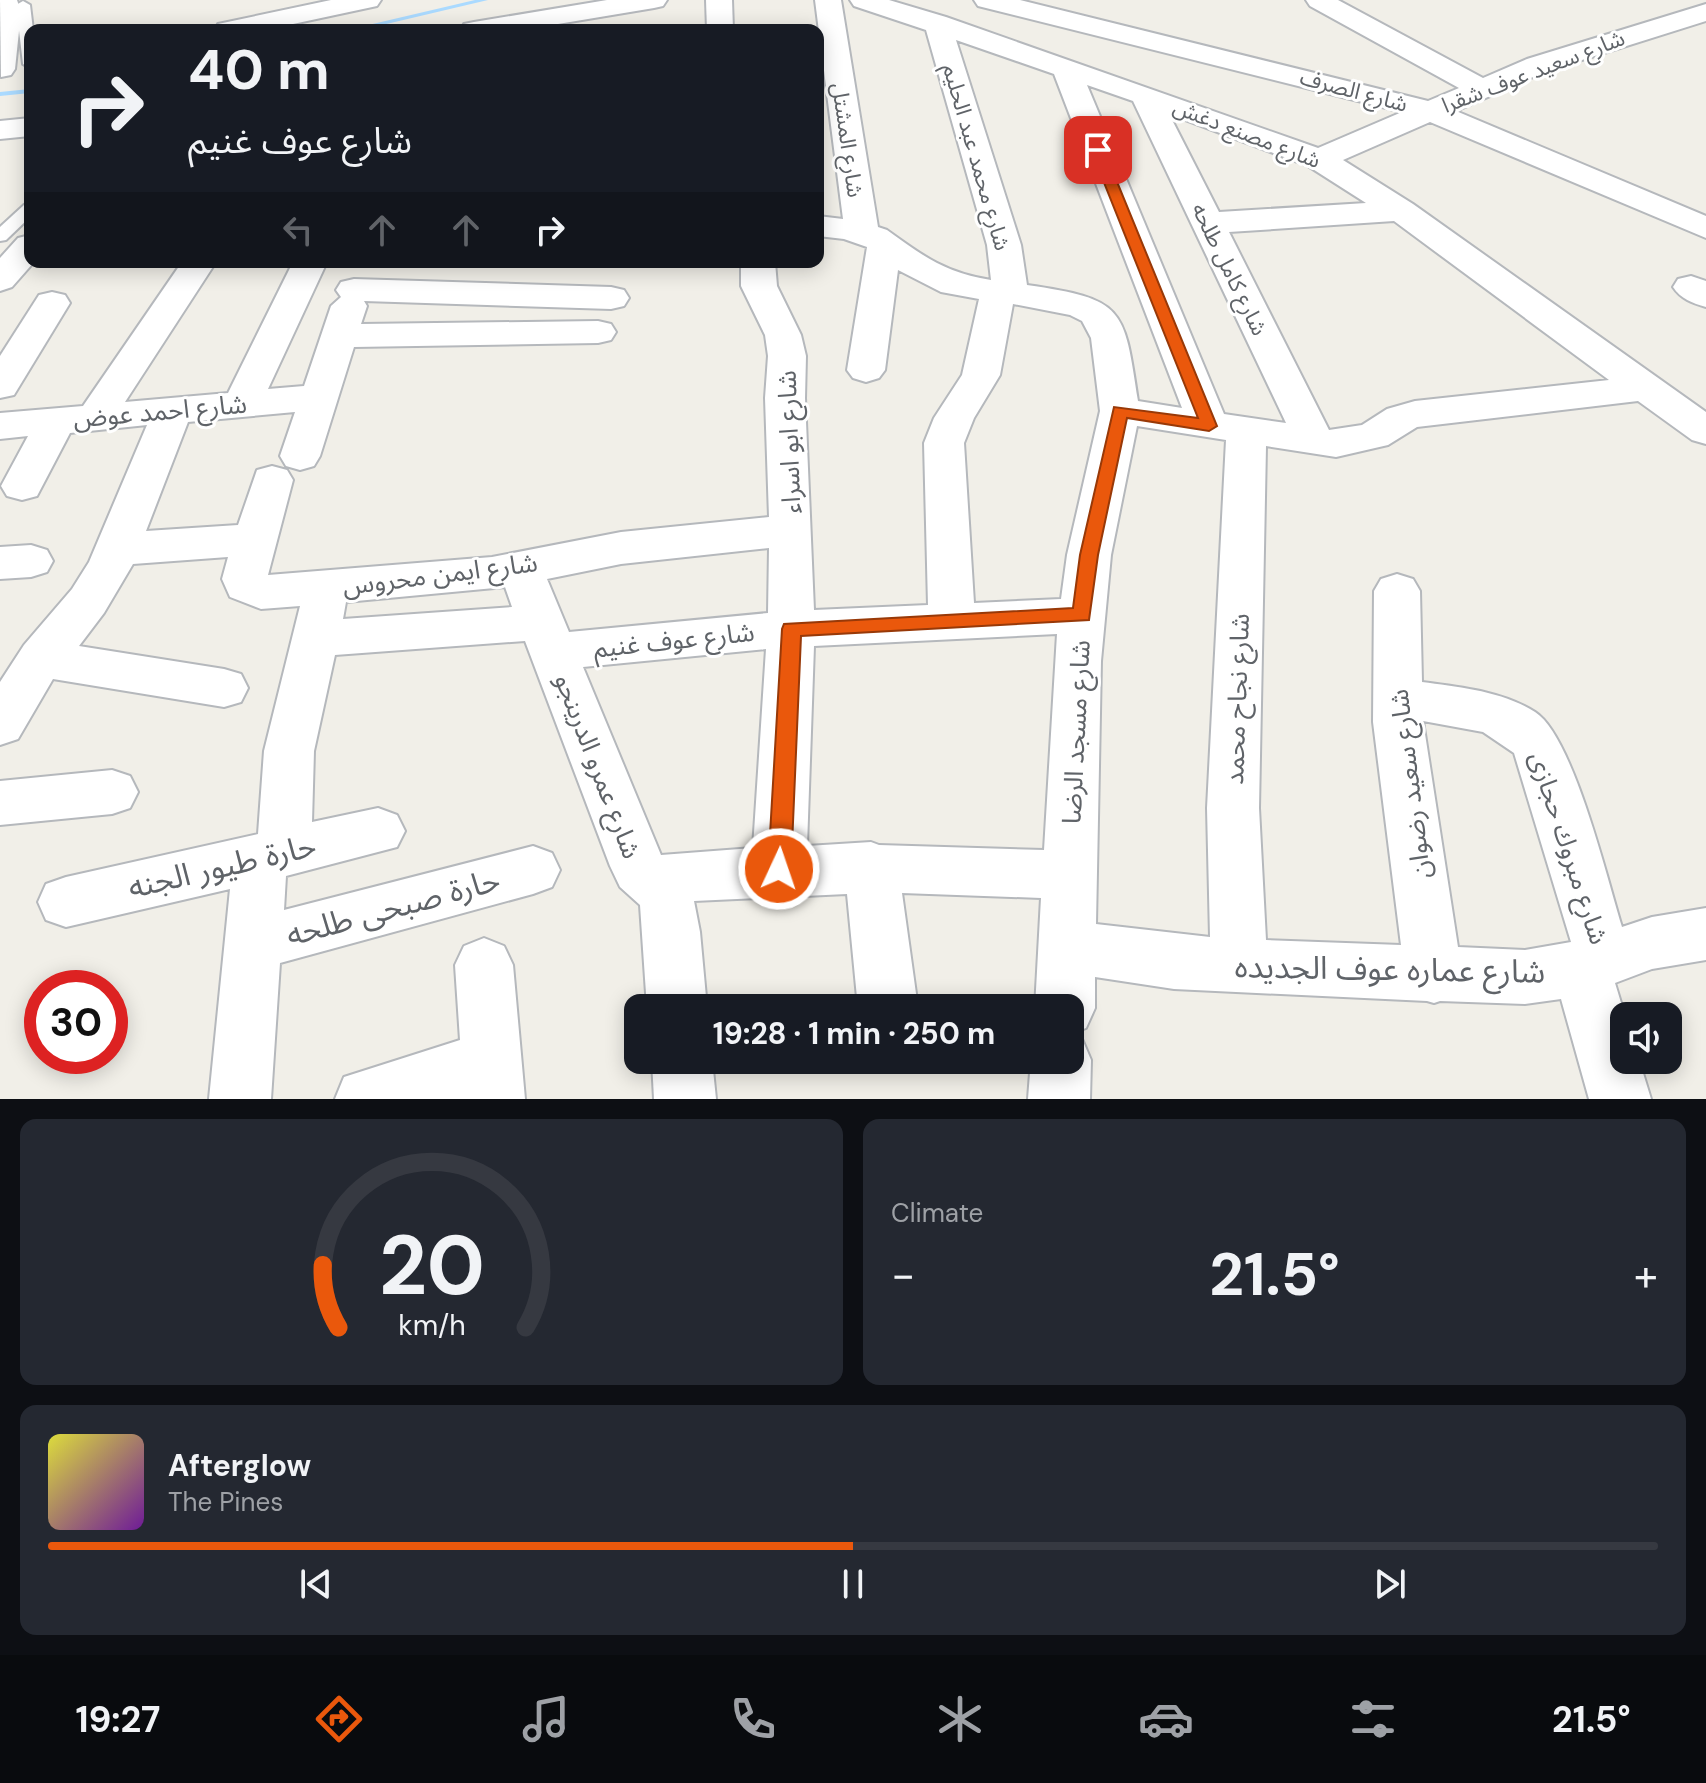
<!DOCTYPE html>
<meta charset="utf-8">
<style>
:root{--surface:#171b24;--page:#242831;--text:#f1f3f6;--muted:#9ea1a6;--line:#363941;--accent:#ea580c}
body{margin:0;font-family:"DM Sans","Noto Sans Arabic",sans-serif;background:var(--page);color:var(--text);height:100vh;display:flex;flex-direction:column;font-size:30px;white-space:nowrap}
*{box-sizing:border-box;margin:0}
p{font-size:26px;color:var(--muted)}
.icon{flex:none;width:44px;height:44px;fill:none;stroke:currentColor;stroke-width:2;stroke-linecap:round;stroke-linejoin:round}
.map{position:relative;height:1099px;overflow:hidden}
.side{display:flex;flex-direction:column;gap:20px;padding:20px;background:#0d0f14;flex:1}
.side>*{flex:none}
.guide{position:absolute;left:24px;top:24px;width:800px;height:244px;border-radius:16px;box-shadow:0 4px 20px #0003;background:#171b24;color:var(--text);overflow:hidden}
.controls{position:absolute;left:1610px;top:1002px;display:grid;gap:16px}
.controls a{display:grid;place-items:center;width:72px;height:72px;border-radius:16px;background:var(--surface);box-shadow:0 4px 20px #0003;font-size:40px}
.speed{position:absolute;left:24px;top:970px;display:flex;gap:16px;font-size:40px;font-weight:700;text-align:center}
.speed>*{display:grid;place-content:center;width:104px;height:104px;border-radius:50%;background:var(--surface);box-shadow:0 4px 20px #0003;line-height:1}
.speed .limit{border:12px solid #d22;background:#fff;color:#111}
.pin{position:absolute;display:grid;place-items:center;width:68px;height:68px;color:#fff;margin:-34px;border-radius:16px;box-shadow:0 4px 12px #0006}
.me{position:absolute;width:88px;margin:-44px;rotate:3deg;stroke-linejoin:round;filter:drop-shadow(0 0 6px #0008)}
.turn{display:flex;align-items:center;gap:28px;height:168px;padding:0 32px;font-size:36px}
.turn .icon{width:104px;height:104px;stroke-width:2.5}
.turn b{display:block;font-size:56px;line-height:68px}
.lanes{display:flex;align-items:center;height:76px;padding:0 32px;background:#0003;justify-content:center;gap:40px;direction:ltr}
.lanes .off{opacity:.35}
.big{font-size:60px;font-weight:700;line-height:1.1}
.side .card{flex:1;display:flex;flex-direction:column;justify-content:center;gap:12px;min-width:0;padding:0 28px;border-radius:16px;background:var(--page)}
.side .dial{align-items:center;gap:0}
.dial svg{height:208px;overflow:visible;fill:none;stroke:var(--line);stroke-width:7;stroke-linecap:round;text-anchor:middle}
.dial text{fill:var(--text);stroke:none}
.song{display:flex;align-items:center;gap:24px}
.cover{width:96px;height:96px;border-radius:12px;background:linear-gradient(135deg,hsl(60 70% 55%),hsl(280 70% 35%))}
.played{height:8px;border-radius:4px;background:linear-gradient(90deg,var(--accent) 50%,var(--line) 50%)}
.keys{display:flex;justify-content:space-around;direction:ltr}
.heat{display:flex;justify-content:space-between;align-items:center;font-size:44px;direction:ltr}
.side .tiles{flex:1;display:grid;gap:20px;grid-template-columns:1fr 1fr}
.card:last-child{grid-column:span 2}
.trip{position:absolute;left:624px;top:994px;width:460px;height:80px;border-radius:16px;background:var(--surface);box-shadow:0 4px 20px #0003;font-weight:700;line-height:80px;text-align:center}
.tab-bar{display:flex;height:128px;justify-content:space-around;align-items:center;background:#090b0e;color:var(--muted)}
.tab-bar .icon{width:56px;height:56px}
.tab-bar .current{color:var(--accent)}
.tab-bar b{font-size:36px;color:var(--text)}
.map>svg:first-child{display:block}
.lines{fill:none;stroke-linecap:round;stroke-linejoin:round}
.stream{fill:#aadaff;fill-rule:evenodd}
.service-casing{stroke:#b5b8bc;stroke-width:4}
.minor-casing{stroke:#b5b8bc;stroke-width:4}
.service{fill:#fff;fill-rule:evenodd}
.minor{fill:#fff;fill-rule:evenodd}
.route{fill:#ea580c;stroke:#983908;stroke-width:2}
.labels{text-anchor:middle;stroke-width:6;stroke-linejoin:round;paint-order:stroke}
.far-street-label{font-size:22px;fill:#5f6368;stroke:#fff}
.street-label{font-size:26px;fill:#5f6368;stroke:#fff}
.near-street-label{font-size:32px;fill:#5f6368;stroke:#fff}
</style>
<div class="map">
<svg width="1706" height="1099" viewBox="0 0 1706 1099">
<rect width="100%" height="100%" fill="#f1efe8"/>
<g class="lines">
<g class="stream">
<path d="M475 0H488L361 30H347Z"/>
<path d="M30 89V93L0 96V92Z"/>
</g>
<defs>
<g id="service">
<path d="M23 1 30 5 33 30H30V68L23 64 16 5Z"/>
<path d="M30 203V217L6 240 0 241V227L24 205Z"/>
</g>
<g id="minor">
<path d="M0 0H17L21 12 15 69 11 75 1 77Z"/>
<path d="M331 0H381L377 6 265 30H215L218 24Z"/>
<path d="M607 0H667L663 6 654 8 522 30H461L464 24 474 22Z"/>
<path d="M706 0H732L733 30H707Z"/>
<path d="M815 0H841L878 227 887 230C923 256 945 273 991 280L987 245 926 30 854 6 850 0H889L946 17 1318 148 1402 112 978 6 974 0H1020L1428 101 1459 88 1310 6 1306 0H1338L1483 78 1527 59 1706 4V21L1547 71 1456 111 1706 216V238L1430 122 1343 160 1413 204 1706 412V444L1692 440 1638 401 1417 427 1388 445 1336 457 1266 446 1259 808 1266 940 1401 945 1373 722 1374 591 1381 579 1397 574 1413 579 1420 591 1422 682C1459 687 1502 691 1535 712 1573 736 1607 879 1622 927L1652 917 1706 908V960L1652 969 1615 983 1625 1016 1624 1060H1639L1651 1099H1589L1561 999 1525 1004 1440 1001 1434 1003 1427 1001 1174 989 1095 977V1008L1086 1028 1071 1034 1082 1039 1091 1060 1090 1099H1028L1031 1060H1070V1008H1035L1041 898 902 893 918 1008H858L847 894 694 901 700 932 707 1008H647L640 905 620 887 610 866 525 641 335 655 314 751 312 822 378 808 397 815 405 831 397 847 286 876 284 910 533 846 552 853 560 870 552 887 533 894 280 963 271 1099H209L230 889 66 927 46 920 38 902 46 884 66 877 258 834 264 751 300 606 261 609 230 597 222 579 228 557 133 564 104 613 79 646 224 669 241 674 248 688 241 702 224 707 53 679 18 739 0 745V682L24 645 72 589 89 562 147 425 70 433 37 496 22 500 7 496 1 486 28 436 0 439V413L83 406 182 262H216L125 402 228 393 293 262H327L268 389 304 386 331 306 341 297 336 290 341 282 354 279 611 287 624 290 629 298 624 306 611 309 364 301 367 306 361 324 598 321 611 324 616 332 611 340 598 343 354 347 320 456 314 466 300 470 286 466 280 456 295 412 188 422 146 531 238 525 257 470 272 466 287 470 293 480 268 575 492 557 621 532 769 517 765 398 768 356 765 335 741 286V262H775L777 286 801 335 806 356 805 398 814 610 928 605 924 443 934 418 962 375 979 299 941 292 898 270 885 370 879 378 866 382 853 378 847 370 867 247 844 239 818 236V216L843 219ZM956 40 1054 74 1182 408 1138 401C1124 308 1125 299 1027 285L1021 245ZM1087 85 1133 101 1286 423 1224 414ZM1169 114 1308 166 1366 203 1219 212ZM1394 221 1609 380 1415 401 1387 409 1362 425 1329 430 1229 232ZM1013 304 1070 315 1082 321 1091 338 1100 411 1067 555 1061 599 974 603 964 443 974 418 1000 375ZM1137 426 1226 440 1207 808 1210 937 1096 924 1101 661 1111 555ZM769 548 768 613 569 632 547 579 621 564ZM505 587 512 607 343 619 346 602ZM1057 634 1044 850 879 845 871 842 807 846 814 646ZM766 649 753 848 661 855 583 667ZM1423 721 1483 732 1514 753 1571 942 1525 950 1458 947Z"/>
<path d="M30 118V136L0 139V121Z"/>
<path d="M30 235V262H34L12 287 0 291V258L18 238Z"/>
<path d="M1691 276 1706 281V307C1692 303 1681 299 1673 287L1678 279Z"/>
<path d="M52 292 65 295 70 303 14 395 0 398V356L39 295Z"/>
<path d="M31 545 47 550 53 561 47 572 31 577 0 579V547Z"/>
<path d="M112 770 130 776 138 792 130 808 112 814 0 825V781Z"/>
<path d="M484 938 504 946 513 965 525 1099H335L344 1077 460 1040 455 965 464 946Z"/>
<path d="M652 1060H712L716 1099H654Z"/>
</g>
</defs>
<use href="#service" class="service-casing"/>
<use href="#minor" class="minor-casing"/>
<use href="#service" class="service"/>
<use href="#minor" class="minor"/>
</g>
<path class="route" d="M1098 146 1104 150 1217 426 1209 431 1127 418 1098 555 1089 620 801 636 791 869 787 876 779 879 771 876 768 869 782 629 784 624 1073 608 1080 555 1114 407 1198 418 1091 150Z"/>
<g class="labels">
<g class="far-street-label">
<text transform="translate(1533 71) rotate(-21)" y="8">شارع سعيد عوف شقرا</text>
<text transform="translate(1354 90) rotate(15)" y="8">شارع الصرف</text>
<text transform="translate(1247 133) rotate(21)" y="8">شارع مصنع دغش</text>
<text transform="translate(848 140) rotate(82)" y="8">شارع المشتل</text>
<text transform="translate(977 157) rotate(74)" y="8">شارع محمد عبد الحليم</text>
<text transform="translate(1230 269) rotate(64)" y="8">شارع كامل طلحه</text>
</g>
<g class="street-label">
<text transform="translate(160 411) rotate(-5)" y="9">شارع احمد عوض</text>
<text transform="translate(789 442) rotate(-92)" y="9">شارع ابو اسراء</text>
<text transform="translate(440 574) rotate(-7)" y="9">شارع ايمن محروس</text>
<text transform="translate(674 640) rotate(-6)" y="9">شارع عوف غنيم</text>
<text transform="translate(1237 699) rotate(-88)" y="9">شارع نجاح محمد</text>
<text transform="translate(1076 732) rotate(-87)" y="9">شارع مسجد الرضا</text>
<text transform="translate(598 766) rotate(69)" y="9">شارع عمرو الدرينجو</text>
<text transform="translate(1410 784) rotate(-97)" y="9">شارع سعيد رضوان</text>
<text transform="translate(1569 848) rotate(72)" y="9">شارع مبروك حجازى</text>
</g>
<g class="near-street-label">
<text transform="translate(222 866) rotate(-13)" y="11">حارة طيور الجنه</text>
<text transform="translate(393 907) rotate(-15)" y="11">حارة صبحى طلحه</text>
<text transform="translate(1390 969) rotate(1)" y="11">شارع عماره عوف الجديده</text>
</g>
</g>
</svg>
<div class="controls">
<a><svg class="icon" aria-label="sound" viewBox="0 0 24 24"><path d="M4 9h4l5-4v14l-5-4H4zM17 9q2 3 0 6"/></svg></a>
</div>
<div class="speed"><div class="limit">30</div></div>
<div class="pin" style="left:1098px;top:150px;background:#d93025"><svg class="icon" aria-label="arrive" viewBox="0 0 24 24"><path d="M6 21V4h12l-3 4 3 4H6"/></svg></div>
<svg class="me" style="left:779px;top:869px" viewBox="-20 -20 40 40"><circle r="17" fill="#ea580c" stroke="#fff" stroke-width="3"/><path d="M0-11L8 9 0 5-8 9z" fill="#fff"/></svg>
<div class="trip">19:28 · 1 min · 250 m</div>
<div class="guide">
<div class="turn"><svg class="icon" aria-label="right" viewBox="0 0 24 24"><path d="M7 20v-9h11M14 6l5 5-5 5"/></svg><div><b>40 m</b>شارع عوف غنيم</div></div>
<div class="lanes"><svg class="icon off" aria-label="left" viewBox="0 0 24 24"><path d="M17 20v-9H6M10 6l-5 5 5 5"/></svg><svg class="icon off" aria-label="ahead" viewBox="0 0 24 24"><path d="M12 20V5M6 11l6-6 6 6"/></svg><svg class="icon off" aria-label="ahead" viewBox="0 0 24 24"><path d="M12 20V5M6 11l6-6 6 6"/></svg><svg class="icon" aria-label="right" viewBox="0 0 24 24"><path d="M7 20v-9h11M14 6l5 5-5 5"/></svg></div>
</div>
</div>
<section class="side">
<div class="tiles">
<div class="card dial"><svg viewBox="0 0 100 80">
<path d="M14 69A42 42 0 1 1 86 69"/>
<path d="M14 69A42 42 0 0 1 8 45" stroke="#ea580c"/>
<text x="50" y="56" font-size="32" font-weight="700">20</text>
<text x="50" y="72" font-size="11">km/h</text>
</svg></div>
<div class="card"><p>Climate</p>
<div class="heat"><a>−</a><b class="big">21.5°</b><a>+</a></div>
</div>
<div class="card">
<div class="song"><i class="cover"></i><div><b>Afterglow</b><p>The Pines</p></div></div>
<div class="played"></div>
<div class="keys"><svg class="icon" aria-label="previous" viewBox="0 0 24 24"><path d="M18 5L8 12l10 7zM5 5v14"/></svg><svg class="icon" aria-label="pause" viewBox="0 0 24 24"><path d="M8 5v14M16 5v14"/></svg><svg class="icon" aria-label="next" viewBox="0 0 24 24"><path d="M6 5l10 7-10 7zM19 5v14"/></svg></div>
</div>
</div>
</section>
<nav class="tab-bar">
<b>19:27</b>
<svg class="icon current" aria-label="directions" viewBox="0 0 24 24"><path d="M12 3l9 9-9 9-9-9zM9 14v-3h6M13 9l2 2-2 2"/></svg>
<svg class="icon" aria-label="music" viewBox="0 0 24 24"><path d="M9 18V5l10-2v13"/><circle cx="6" cy="18" r="3"/><circle cx="16" cy="16" r="3"/></svg>
<svg class="icon" aria-label="phone" viewBox="0 0 24 24"><path d="M5 4h4l2 5-3 2q2 4 5 5l2-3 5 2v4C11 20 4 13 5 4z"/></svg>
<svg class="icon" aria-label="climate" viewBox="0 0 24 24"><path d="M12 3v18M4 7l16 10M4 17L20 7"/></svg>
<svg class="icon" aria-label="car" viewBox="0 0 24 24"><path d="M5 17H2v-5l4-1 3-4h7l3 4 3 1v5h-3M9 17h6M6 11h13"/><circle cx="7" cy="17" r="2"/><circle cx="17" cy="17" r="2"/></svg>
<svg class="icon" aria-label="filters" viewBox="0 0 24 24"><path d="M4 7h16M4 17h16"/><circle cx="9" cy="7" r="2"/><circle cx="15" cy="17" r="2"/></svg>
<b>21.5°</b>
</nav>
